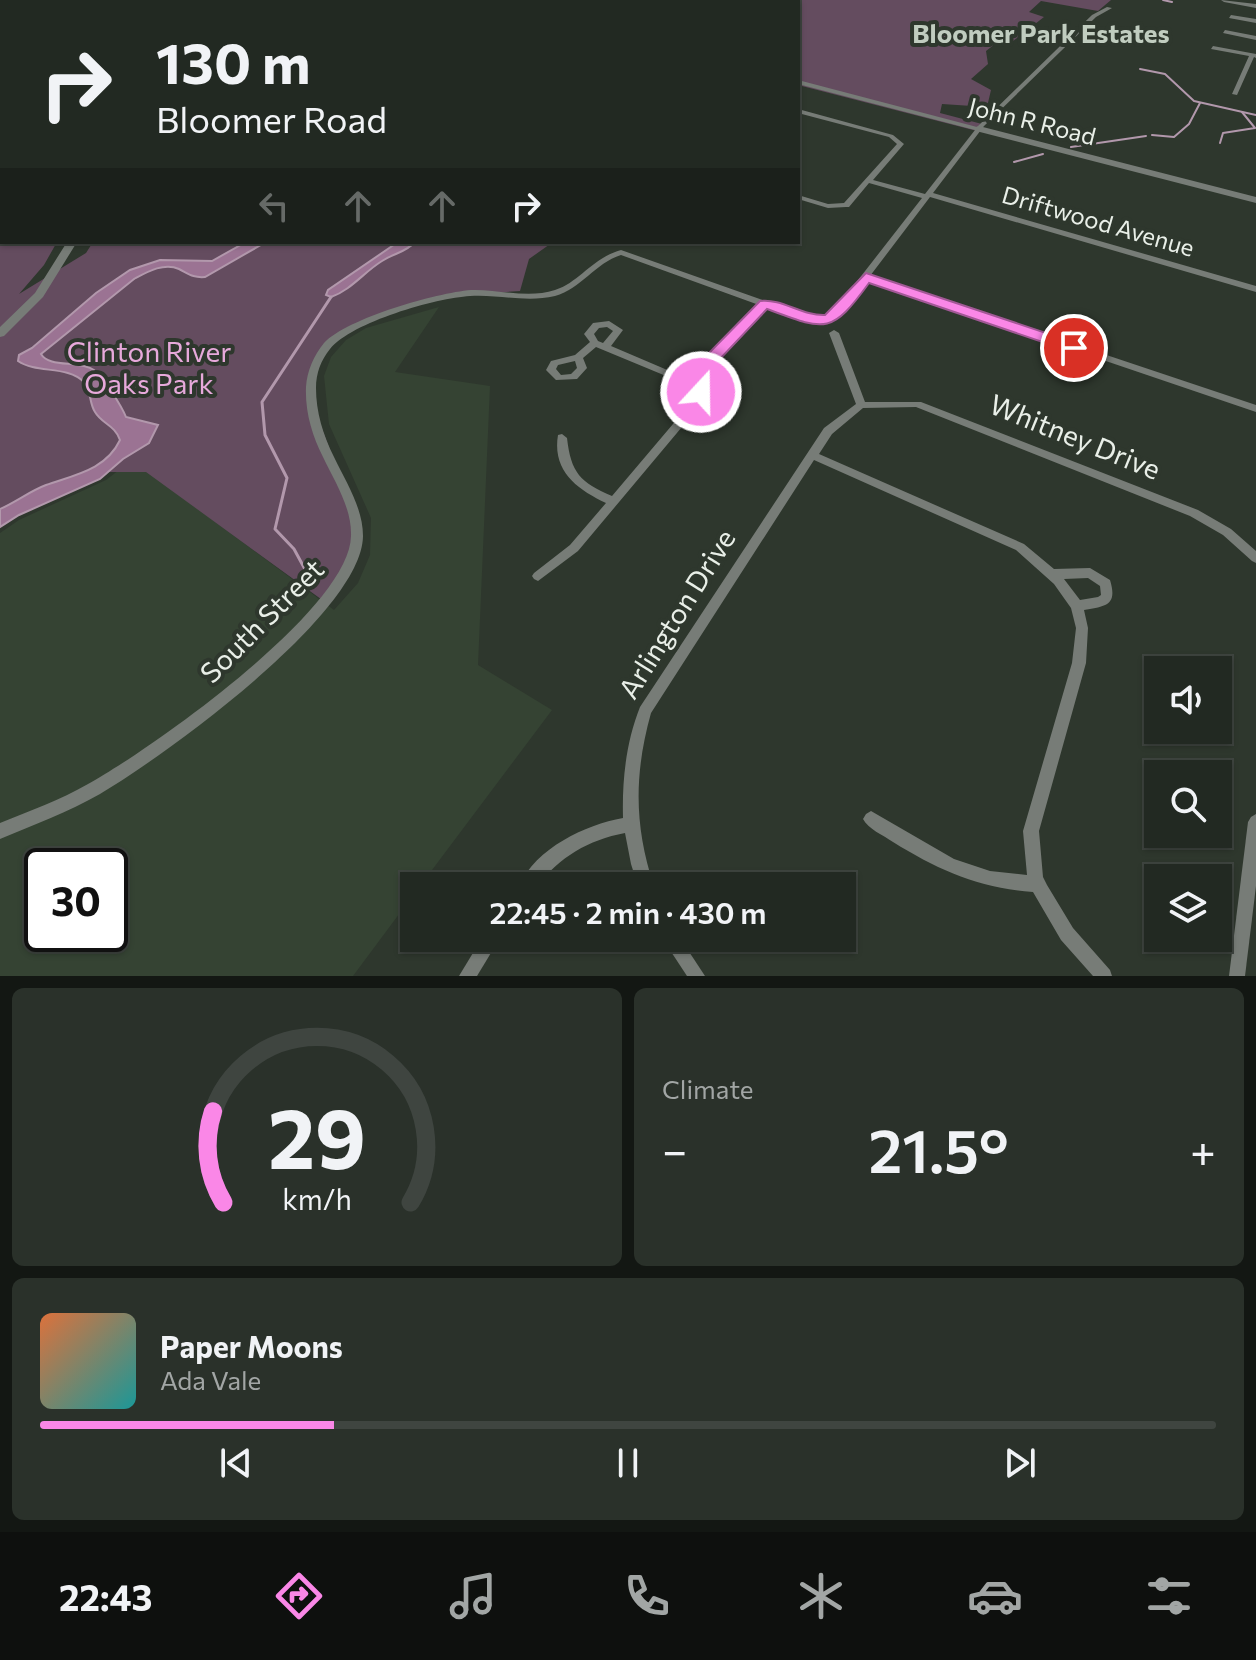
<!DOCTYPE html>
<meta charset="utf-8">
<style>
:root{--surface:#222922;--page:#2a312a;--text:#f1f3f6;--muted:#a2a6a5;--line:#3f4540;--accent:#fa87e7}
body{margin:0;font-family:Commissioner,sans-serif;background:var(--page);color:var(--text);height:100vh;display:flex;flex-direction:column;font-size:30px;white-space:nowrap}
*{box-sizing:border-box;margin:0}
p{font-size:26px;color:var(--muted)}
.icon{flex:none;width:44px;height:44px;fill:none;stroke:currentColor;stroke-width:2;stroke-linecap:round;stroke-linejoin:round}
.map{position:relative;height:976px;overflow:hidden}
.side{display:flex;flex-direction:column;gap:12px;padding:12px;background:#131713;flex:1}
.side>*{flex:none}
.banner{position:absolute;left:0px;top:0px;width:800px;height:244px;box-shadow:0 2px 6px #0004,0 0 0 2px var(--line);background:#222922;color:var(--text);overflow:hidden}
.fabs{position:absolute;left:1144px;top:656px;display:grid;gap:16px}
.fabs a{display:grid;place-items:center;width:88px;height:88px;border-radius:0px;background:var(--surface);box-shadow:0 2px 6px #0004,0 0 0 2px var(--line);font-size:40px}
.speed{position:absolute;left:24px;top:848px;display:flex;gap:16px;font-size:40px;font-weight:700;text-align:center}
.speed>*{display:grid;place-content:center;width:104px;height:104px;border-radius:50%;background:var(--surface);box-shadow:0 2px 6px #0004,0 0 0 2px var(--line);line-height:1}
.speed .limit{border:4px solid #111;border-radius:12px;background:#fff;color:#111}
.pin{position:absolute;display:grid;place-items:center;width:68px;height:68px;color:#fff;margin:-34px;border:4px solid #fff;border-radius:50%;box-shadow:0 2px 8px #0007}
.me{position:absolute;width:88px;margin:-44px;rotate:21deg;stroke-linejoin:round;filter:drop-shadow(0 0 6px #0008)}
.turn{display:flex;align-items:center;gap:28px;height:168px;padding:0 24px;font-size:36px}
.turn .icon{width:104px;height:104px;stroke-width:2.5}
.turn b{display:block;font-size:56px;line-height:68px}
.lanes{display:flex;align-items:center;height:76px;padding:0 24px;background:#0003;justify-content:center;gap:40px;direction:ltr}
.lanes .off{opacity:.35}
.big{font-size:60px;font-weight:600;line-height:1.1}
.side .widget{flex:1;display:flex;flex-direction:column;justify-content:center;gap:12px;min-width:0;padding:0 28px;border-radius:12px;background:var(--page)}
.side .dial{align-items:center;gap:0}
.dial svg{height:208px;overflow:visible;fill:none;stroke:var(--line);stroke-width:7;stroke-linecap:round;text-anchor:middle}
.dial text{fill:var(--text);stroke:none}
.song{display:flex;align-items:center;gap:24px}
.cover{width:96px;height:96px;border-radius:12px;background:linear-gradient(135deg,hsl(20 70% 55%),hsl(180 70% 35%))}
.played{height:8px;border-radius:4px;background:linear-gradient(90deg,var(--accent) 25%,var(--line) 25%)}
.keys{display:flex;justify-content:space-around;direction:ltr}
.heat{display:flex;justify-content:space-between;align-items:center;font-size:44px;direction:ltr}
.side .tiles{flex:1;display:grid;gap:12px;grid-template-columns:1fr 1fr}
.widget:last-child{grid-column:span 2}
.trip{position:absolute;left:400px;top:872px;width:456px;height:80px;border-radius:0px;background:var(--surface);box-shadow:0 2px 6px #0004,0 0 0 2px var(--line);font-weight:600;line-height:80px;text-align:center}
.tabs{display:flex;height:128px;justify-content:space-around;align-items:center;background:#0e100e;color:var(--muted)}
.tabs .icon{width:56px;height:56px}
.tabs .selected{color:var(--accent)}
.tabs b{font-size:36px;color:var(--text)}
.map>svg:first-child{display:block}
.built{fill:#354333;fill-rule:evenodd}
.green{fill:#644c5f}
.water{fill:#9b7393;stroke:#b298ac;stroke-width:2}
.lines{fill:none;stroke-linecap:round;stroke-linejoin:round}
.stream-far1{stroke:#b298ac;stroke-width:2}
.stream{stroke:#b298ac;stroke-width:3}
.minor{fill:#777c77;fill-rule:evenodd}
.tertiary{fill:#777c77;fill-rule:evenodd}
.route{fill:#fa87e7;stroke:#a25896;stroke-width:2}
.labels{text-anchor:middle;stroke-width:8;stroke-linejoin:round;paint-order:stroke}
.far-street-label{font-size:24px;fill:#e9efe8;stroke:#2e372d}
.far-neighbourhood-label{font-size:26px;font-weight:bold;fill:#c1cdc0;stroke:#2e372d}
.park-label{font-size:28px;fill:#e7a9db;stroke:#2e372d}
.street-label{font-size:28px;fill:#e9efe8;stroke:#2e372d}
</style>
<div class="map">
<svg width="1256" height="976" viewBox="0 0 1256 976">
<rect width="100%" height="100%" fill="#2e372d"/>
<g class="built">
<path d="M28 0H395L21 2Z"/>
<path d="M439 307 395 372 490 386 478 665 552 710 420 886H414V894L353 976H0V533L19 520 106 480 119 470 148 472 334 610 358 583 370 555 371 518 329 424 324 376 331 357 346 340 366 328ZM42 866H110V934H42Z"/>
</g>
<g class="green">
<path d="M399 0H1111L1098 11 1041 1 1029 12 1044 17 1008 45 995 44 986 51 988 64 971 79 991 90 987 107 942 104 940 113 982 124 977 131 798 85V2Z"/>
<path d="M0 208 2 242H57L44 265 19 294 86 253 93 242H553L529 259 520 291 450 296 363 321 321 352 311 400 354 513 357 541 325 602 146 472H100L0 522Z"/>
</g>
<g class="water">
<path d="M246 242H266L205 277C193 278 189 274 179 269 164 262 147 272 134 279L41 354C49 368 79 360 94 370 103 376 122 407 126 417L158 425 149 443 123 459 100 479 19 515 0 527V509C16 502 30 491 46 485 74 475 106 470 120 440 115 425 102 424 95 412 89 403 91 389 84 382 67 365 37 374 18 361L19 355 32 348 96 293 130 270 160 260 212 261Z"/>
<path d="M398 242H415C405 253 394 253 382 261 364 272 351 290 331 297L326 295 328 290Z"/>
</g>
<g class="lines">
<g class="stream-far1">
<path d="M1163 0 1172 2"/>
<path d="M557 2 560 0"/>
<path d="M1140 69 1165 74 1194 101 1256 115"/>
<path d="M1152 135 1174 137 1189 124 1200 103"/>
<path d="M1220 143 1223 133 1255 128 1242 112"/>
<path d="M1071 147 1146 136"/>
<path d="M1014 162 1043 154"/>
</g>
<path class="stream" d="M307 573 294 549 275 529 287 478 265 435 262 402 331 297"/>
<g class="minor">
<path d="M1221 0 1256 4V8L1224 2Z"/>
<path d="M1107 7 1112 8 1096 17 984 126 933 193 1256 286V292L930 197 870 276 1256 405V412L867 280 836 320 818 324 767 307 715 361 706 392 692 415 578 551 538 581 534 579 532 576 534 573 570 545 606 503C577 489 552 471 558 435L562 434 567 438C571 473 580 482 612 496L684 411 696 392 699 384 666 376 596 347 583 358 587 368 577 379 556 380 546 370 551 361 575 355 590 342 584 334 593 323 609 321 623 330 611 346 672 372 700 378 708 358 759 305 621 255C595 263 581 289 555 296 526 303 498 294 470 296 436 298 352 322 330 349 321 360 316 373 316 388 316 412 323 435 334 457 346 482 363 508 363 536 362 614 164 756 100 794 68 812 34 825 0 839V823C30 811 60 800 88 784 151 749 350 609 351 536 352 508 335 482 323 457 312 435 305 412 306 387 307 371 314 355 324 343 348 318 436 293 471 290 498 289 528 299 555 290 580 282 592 258 621 250L802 314 818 318 830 316 922 198 869 183 849 207H846L828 208 798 199V195L828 204 844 203 897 144 889 137 798 113V109L893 135 904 144 873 180 925 194 975 130 798 84V80L977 127 1092 15ZM607 327 613 331 603 343 598 341 594 334 599 328ZM575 361 577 368 571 374 561 375 556 369 558 365Z"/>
<path d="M1231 15 1256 19V23L1229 18Z"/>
<path d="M1225 30 1256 36V40L1223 33Z"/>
<path d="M1213 46 1256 54V58L1254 57 1237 95 1232 94 1249 56 1211 49Z"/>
<rect x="0" y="148" width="2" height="5"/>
<rect x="0" y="181" width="2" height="4"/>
<path d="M834 330 839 333 865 402H921L1198 510 1231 529 1256 551V563L1252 561 1223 535 1190 516 916 407 863 408 832 434 819 454 1024 544 1054 569 1090 568 1110 580C1118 606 1105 606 1084 610L1088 628 1086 663 1039 831 1043 877 1047 885 1073 928 1110 970 1112 976H1093L1061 940 1033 892C979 888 938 870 893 842 883 835 868 829 863 819L866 814 871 811 954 859 990 871 1027 875 1023 831 1072 663 1076 628 1071 608 1054 584 1016 550 814 460 651 713C634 774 634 826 654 886H638L631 864 625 833C588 840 560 857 537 886H519C536 848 585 825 623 818 622 780 626 742 640 707L824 428 856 404 829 333ZM1088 578 1100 586 1101 595 1098 597 1080 600 1064 579Z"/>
<path d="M1256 814V886L1245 976H1229L1248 822 1251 817Z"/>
<path d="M482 938H500L477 976H459Z"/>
<path d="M662 938H680L705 976H687Z"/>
</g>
<g class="tertiary">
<path d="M0 123 2 124V131L0 130Z"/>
<path d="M979 126 1256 197V203L976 131V127Z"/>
<path d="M67 242H77L43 297 4 336 0 337V327L35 293Z"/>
</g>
</g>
<path class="route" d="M866 273 1079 344 1082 348 1069 351 869 283C831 335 826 331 767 309L718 361 707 396H695L693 392 706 356 760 301C782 298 802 316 825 315Z"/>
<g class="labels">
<g class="far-street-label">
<text transform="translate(1032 122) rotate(14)" y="8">John R Road</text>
<text transform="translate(1098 222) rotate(16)" y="8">Driftwood Avenue</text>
</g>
<g class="far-neighbourhood-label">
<text x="1041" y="43">Bloomer Park Estates</text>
</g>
<g class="park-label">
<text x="149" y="362">Clinton River<tspan x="149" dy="32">Oaks Park</tspan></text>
</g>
<g class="street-label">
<text transform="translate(1075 437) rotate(22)" y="10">Whitney Drive</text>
<text transform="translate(677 614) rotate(-58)" y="10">Arlington Drive</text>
<text transform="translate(262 621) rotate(-45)" y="10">South Street</text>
</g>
</g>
</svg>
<div class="fabs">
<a><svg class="icon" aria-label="sound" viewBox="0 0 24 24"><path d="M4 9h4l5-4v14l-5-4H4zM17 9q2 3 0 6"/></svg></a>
<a><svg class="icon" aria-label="search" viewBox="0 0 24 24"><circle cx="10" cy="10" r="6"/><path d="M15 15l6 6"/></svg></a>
<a><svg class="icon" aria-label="layers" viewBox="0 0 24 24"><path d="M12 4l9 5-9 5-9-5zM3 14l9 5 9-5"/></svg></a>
</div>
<div class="speed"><div class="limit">30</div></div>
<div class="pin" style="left:1074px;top:348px;background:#d93025"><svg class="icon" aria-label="arrive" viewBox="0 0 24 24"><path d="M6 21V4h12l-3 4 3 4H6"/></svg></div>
<svg class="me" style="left:701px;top:392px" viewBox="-20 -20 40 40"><circle r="17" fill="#fa87e7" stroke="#fff" stroke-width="3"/><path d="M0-11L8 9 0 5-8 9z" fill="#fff"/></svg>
<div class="trip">22:45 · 2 min · 430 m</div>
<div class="banner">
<div class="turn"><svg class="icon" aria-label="right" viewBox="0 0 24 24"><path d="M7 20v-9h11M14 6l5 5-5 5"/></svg><div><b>130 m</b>Bloomer Road</div></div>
<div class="lanes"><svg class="icon off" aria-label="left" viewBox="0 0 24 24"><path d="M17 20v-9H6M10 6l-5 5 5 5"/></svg><svg class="icon off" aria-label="ahead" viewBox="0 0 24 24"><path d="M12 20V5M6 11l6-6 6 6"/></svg><svg class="icon off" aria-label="ahead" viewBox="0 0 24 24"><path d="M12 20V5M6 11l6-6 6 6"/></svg><svg class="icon" aria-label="right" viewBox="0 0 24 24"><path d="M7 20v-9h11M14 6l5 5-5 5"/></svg></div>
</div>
</div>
<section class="side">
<div class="tiles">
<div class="widget dial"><svg viewBox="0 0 100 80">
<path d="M14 69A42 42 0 1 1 86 69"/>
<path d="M14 69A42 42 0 0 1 10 34" stroke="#fa87e7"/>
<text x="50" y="56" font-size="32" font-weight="700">29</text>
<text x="50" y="72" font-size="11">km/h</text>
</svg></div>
<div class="widget"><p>Climate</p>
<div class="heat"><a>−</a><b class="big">21.5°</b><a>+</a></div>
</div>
<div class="widget">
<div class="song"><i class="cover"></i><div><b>Paper Moons</b><p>Ada Vale</p></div></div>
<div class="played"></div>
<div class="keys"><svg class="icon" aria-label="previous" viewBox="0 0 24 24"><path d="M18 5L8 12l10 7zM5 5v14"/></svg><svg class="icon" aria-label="pause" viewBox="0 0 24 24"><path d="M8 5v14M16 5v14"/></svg><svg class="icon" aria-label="next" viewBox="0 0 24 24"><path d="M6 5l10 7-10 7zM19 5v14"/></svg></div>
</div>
</div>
</section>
<nav class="tabs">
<b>22:43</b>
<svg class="icon selected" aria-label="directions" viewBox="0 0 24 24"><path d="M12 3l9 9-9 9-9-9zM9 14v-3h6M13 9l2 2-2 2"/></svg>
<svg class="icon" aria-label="music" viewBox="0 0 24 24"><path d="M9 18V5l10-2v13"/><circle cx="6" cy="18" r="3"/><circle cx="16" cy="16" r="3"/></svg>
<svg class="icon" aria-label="phone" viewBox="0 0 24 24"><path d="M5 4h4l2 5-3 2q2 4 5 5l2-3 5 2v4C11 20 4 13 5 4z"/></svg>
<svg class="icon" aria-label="climate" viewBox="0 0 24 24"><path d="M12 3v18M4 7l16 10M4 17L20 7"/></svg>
<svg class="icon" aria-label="car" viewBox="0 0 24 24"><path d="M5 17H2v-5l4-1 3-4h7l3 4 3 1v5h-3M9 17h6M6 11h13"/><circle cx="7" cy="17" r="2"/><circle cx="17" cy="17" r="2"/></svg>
<svg class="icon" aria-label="filters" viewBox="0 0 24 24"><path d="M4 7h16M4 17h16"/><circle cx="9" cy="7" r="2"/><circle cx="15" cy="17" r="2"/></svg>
</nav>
